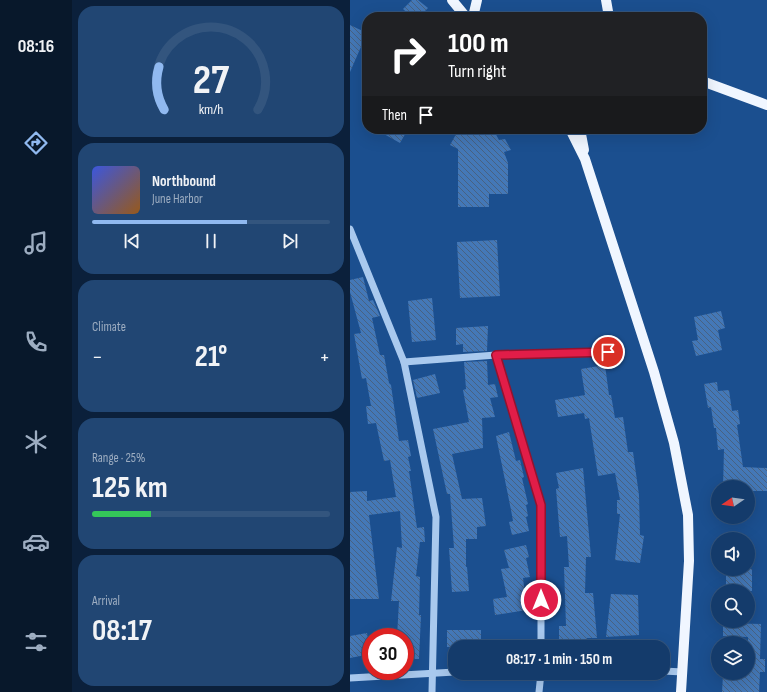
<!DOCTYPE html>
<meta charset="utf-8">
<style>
:root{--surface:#143b6b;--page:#214673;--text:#f1f3f6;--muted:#9dadc1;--line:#33557e;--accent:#90b9f0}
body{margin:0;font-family:"Sofia Sans Condensed",sans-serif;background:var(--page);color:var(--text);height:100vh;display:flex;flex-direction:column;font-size:15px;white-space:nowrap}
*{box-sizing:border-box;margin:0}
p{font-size:13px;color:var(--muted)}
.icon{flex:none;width:22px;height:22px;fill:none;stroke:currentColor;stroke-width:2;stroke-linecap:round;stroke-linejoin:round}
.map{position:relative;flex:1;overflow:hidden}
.details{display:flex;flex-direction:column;gap:6px;padding:6px;background:#0b203b;width:278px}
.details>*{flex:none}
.top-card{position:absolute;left:12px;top:12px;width:345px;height:122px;border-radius:16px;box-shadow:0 4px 16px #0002,0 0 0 1px var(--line);background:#202124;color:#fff;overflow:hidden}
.needle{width:26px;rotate:257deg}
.tools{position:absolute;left:361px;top:480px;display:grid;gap:8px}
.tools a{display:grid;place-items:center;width:44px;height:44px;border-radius:50%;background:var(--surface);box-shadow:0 4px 16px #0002,0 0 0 1px var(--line);font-size:20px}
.speed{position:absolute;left:12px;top:628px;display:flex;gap:8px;font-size:20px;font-weight:700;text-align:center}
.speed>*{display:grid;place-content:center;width:52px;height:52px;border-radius:50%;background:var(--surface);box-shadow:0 4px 16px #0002,0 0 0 1px var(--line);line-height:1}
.speed .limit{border:6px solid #d22;background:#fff;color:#111}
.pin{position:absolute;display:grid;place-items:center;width:34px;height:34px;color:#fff;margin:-17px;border:2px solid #fff;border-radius:50%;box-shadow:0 1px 4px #0007}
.me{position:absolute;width:44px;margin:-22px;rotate:0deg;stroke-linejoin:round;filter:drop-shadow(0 0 3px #0008)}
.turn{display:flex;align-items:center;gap:14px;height:84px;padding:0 20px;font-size:18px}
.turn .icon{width:52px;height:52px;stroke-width:2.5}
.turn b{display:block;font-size:28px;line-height:34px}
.then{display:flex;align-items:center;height:38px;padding:0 20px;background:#0003;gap:8px;font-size:15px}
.big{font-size:30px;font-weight:700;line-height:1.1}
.details .card{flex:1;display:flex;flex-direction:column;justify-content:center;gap:6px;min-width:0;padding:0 14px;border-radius:16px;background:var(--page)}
.details .dial{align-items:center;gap:0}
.dial svg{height:104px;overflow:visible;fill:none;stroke:var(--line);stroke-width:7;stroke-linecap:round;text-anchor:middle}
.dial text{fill:var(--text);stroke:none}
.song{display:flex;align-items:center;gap:12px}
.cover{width:48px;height:48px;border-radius:6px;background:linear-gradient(135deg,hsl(230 70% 55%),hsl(30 70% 35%))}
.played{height:4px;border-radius:2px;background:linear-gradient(90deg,var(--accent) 65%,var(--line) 65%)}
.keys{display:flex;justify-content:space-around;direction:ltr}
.heat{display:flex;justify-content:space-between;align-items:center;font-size:22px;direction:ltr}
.charge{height:6px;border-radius:3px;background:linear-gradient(90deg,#34c759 25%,var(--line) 0)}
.trip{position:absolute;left:98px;top:640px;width:222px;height:40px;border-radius:16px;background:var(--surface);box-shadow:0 4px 16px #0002,0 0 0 1px var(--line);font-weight:700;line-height:40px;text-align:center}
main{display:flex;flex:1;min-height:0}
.tab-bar{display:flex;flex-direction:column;width:72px;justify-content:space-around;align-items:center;background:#08182b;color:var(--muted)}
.tab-bar .icon{width:28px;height:28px}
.tab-bar .current{color:var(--accent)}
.tab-bar b{font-size:18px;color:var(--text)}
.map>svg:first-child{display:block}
.building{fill:url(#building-back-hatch)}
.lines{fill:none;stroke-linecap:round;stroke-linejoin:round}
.minor{stroke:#a9c9ee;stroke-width:7}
.major{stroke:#f0f6ff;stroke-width:10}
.route-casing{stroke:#92132f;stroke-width:10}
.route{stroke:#e11d48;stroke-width:7}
</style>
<main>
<nav class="tab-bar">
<b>08:16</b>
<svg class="icon current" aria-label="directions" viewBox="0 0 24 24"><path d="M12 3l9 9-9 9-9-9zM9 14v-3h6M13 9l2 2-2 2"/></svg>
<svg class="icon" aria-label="music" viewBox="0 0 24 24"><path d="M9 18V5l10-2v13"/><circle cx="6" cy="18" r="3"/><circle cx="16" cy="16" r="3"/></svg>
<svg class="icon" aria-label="phone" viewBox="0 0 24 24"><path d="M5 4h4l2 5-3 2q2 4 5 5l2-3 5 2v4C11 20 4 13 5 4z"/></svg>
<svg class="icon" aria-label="climate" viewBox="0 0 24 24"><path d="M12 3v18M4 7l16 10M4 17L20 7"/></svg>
<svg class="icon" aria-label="car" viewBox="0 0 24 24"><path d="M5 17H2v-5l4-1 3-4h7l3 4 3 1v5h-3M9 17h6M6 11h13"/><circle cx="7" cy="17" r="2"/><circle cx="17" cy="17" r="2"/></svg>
<svg class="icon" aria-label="filters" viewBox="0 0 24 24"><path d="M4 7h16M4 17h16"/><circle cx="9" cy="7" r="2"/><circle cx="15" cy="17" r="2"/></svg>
</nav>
<section class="details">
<div class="card dial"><svg viewBox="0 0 100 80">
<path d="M14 69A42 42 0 1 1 86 69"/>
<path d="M14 69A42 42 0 0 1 10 36" stroke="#90b9f0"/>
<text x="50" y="56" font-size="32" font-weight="700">27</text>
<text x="50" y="72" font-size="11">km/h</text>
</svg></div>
<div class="card">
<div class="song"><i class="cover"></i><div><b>Northbound</b><p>June Harbor</p></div></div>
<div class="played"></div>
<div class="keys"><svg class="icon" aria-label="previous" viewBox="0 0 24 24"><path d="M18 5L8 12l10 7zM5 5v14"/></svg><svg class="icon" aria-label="pause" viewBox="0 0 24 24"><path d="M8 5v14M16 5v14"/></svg><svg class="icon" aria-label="next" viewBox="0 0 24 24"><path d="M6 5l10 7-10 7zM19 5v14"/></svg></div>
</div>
<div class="card"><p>Climate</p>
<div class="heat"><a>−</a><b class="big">21°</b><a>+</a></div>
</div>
<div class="card"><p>Range · 25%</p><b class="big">125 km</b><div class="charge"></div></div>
<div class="card"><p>Arrival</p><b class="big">08:17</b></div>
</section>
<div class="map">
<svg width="417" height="692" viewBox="0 0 417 692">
<defs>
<pattern id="building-back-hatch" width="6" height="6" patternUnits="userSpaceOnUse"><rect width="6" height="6" fill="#4478b7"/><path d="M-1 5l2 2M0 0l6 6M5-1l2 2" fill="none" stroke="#486282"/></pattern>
</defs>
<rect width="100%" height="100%" fill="#1b4f8f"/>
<g class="building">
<path d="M62 0H68L78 8 69 17H62L53 9Z"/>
<path d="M0 25 17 33 0 72Z"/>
<path d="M25 129H58L50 143Z"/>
<path d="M109 129H143L149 140 155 139 161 150 154 152 158 163V194H139V207H108V149L100 145Z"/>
<path d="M147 240 150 296 110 298 107 242Z"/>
<path d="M13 277 19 301 23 300 30 316 22 318 30 355H34L39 383 41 385 49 441 58 440 61 456 58 457 61 471H59L67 528 74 527 75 542H70L66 576 70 577 69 615H71L69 659H55V637H47L49 601H41L47 547 52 548 50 511 19 515 29 599H0V492L17 491V501L46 497 40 460 34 461 26 423 18 424 16 406H21L16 378 12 379 4 334 11 333 0 292V280Z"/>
<path d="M82 298 86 340 62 342 58 301Z"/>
<path d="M371 311 375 328 368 330 372 350 346 356 342 341 348 340 344 317Z"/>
<path d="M138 326 137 351 113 352V344L106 345V328Z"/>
<path d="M137 361 138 385 145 384 148 397 140 398 145 417 132 418 133 448 102 454 112 499 132 498 136 526 127 527V539H116V567H117L119 591 102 592 99 548H104L100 494H97L83 429 119 422 113 390 116 389 114 362Z"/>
<path d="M255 365 259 395H261L265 418 273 417 278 452H283L289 495 290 535 294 536 290 563 265 560 270 514H267V500H270L265 473 248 476 239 418 235 419 234 413 208 417 205 400 235 395 231 369Z"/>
<path d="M85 374 90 393 67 398 63 380Z"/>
<path d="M367 382 368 391 379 390 382 411 388 410 390 424 387 425 393 467 417 468V491H398V487H373L374 449 368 450 366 428H364L361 407 358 408 354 384Z"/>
<path d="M159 432 166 461 170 460 174 477 172 478 178 504 176 505 178 516 176 517 179 531 162 535 159 522 163 521 161 510 146 436Z"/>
<path d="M233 468 241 557H236L235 593H243L247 638H237V642L209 643V626H216L214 567H219L217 536 210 537 206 489 209 488 206 473Z"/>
<path d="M176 545 179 557 176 558 180 577 173 578 177 610 145 615 143 599 157 597 151 569 159 568 154 550Z"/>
<rect x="376" y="569" width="26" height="22"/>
<path d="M261 594 288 595 289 635 256 637Z"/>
<path d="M373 623 411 624 410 659H415V672H410L409 692H372L373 675H398V637L373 636Z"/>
<rect x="97" y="630" width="34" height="17"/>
<path d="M17 633 21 654 0 658V636Z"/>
</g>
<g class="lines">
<g class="minor">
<path d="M0 229 54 362 86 517 82 692"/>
<path d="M146 355 191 505V647"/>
<path d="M54 362 146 355 257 352"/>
<path d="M313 671 333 672"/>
<path d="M0 678 105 672"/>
<path d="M189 692 191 673"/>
</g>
<g class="major">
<path d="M102 0 116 17"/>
<path d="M256 0 259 17"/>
<path d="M123 17 127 0"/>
<path d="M352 81 417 105"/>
<path d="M220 129 235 159 304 372 324 443 338 515 339 561 331 692"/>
<path d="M230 129 234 150"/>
</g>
</g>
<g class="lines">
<defs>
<path id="route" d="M191 600V505L146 355 258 352"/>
</defs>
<use href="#route" class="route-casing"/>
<use href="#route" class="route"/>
</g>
</svg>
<div class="tools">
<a><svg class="needle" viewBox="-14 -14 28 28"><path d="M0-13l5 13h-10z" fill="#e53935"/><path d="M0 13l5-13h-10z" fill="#9dadc1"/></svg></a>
<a><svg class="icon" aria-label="sound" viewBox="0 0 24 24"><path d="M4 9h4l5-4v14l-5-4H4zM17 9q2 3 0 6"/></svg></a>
<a><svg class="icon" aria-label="search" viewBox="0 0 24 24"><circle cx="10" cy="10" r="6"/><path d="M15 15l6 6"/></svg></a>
<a><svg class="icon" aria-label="layers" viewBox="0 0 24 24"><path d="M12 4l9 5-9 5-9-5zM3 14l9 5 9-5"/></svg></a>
</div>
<div class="speed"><div class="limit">30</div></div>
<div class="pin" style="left:258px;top:352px;background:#d93025"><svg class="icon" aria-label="arrive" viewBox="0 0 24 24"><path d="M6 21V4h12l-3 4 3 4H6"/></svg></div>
<svg class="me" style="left:191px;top:600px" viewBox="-20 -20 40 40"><circle r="17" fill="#e11d48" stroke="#fff" stroke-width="3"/><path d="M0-11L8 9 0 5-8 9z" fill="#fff"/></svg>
<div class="trip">08:17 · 1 min · 150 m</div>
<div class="top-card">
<div class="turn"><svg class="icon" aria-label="right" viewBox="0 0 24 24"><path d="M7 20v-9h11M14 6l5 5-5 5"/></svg><div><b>100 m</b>Turn right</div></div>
<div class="then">Then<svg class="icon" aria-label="arrive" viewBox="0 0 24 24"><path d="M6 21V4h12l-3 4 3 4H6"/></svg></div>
</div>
</div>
</main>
